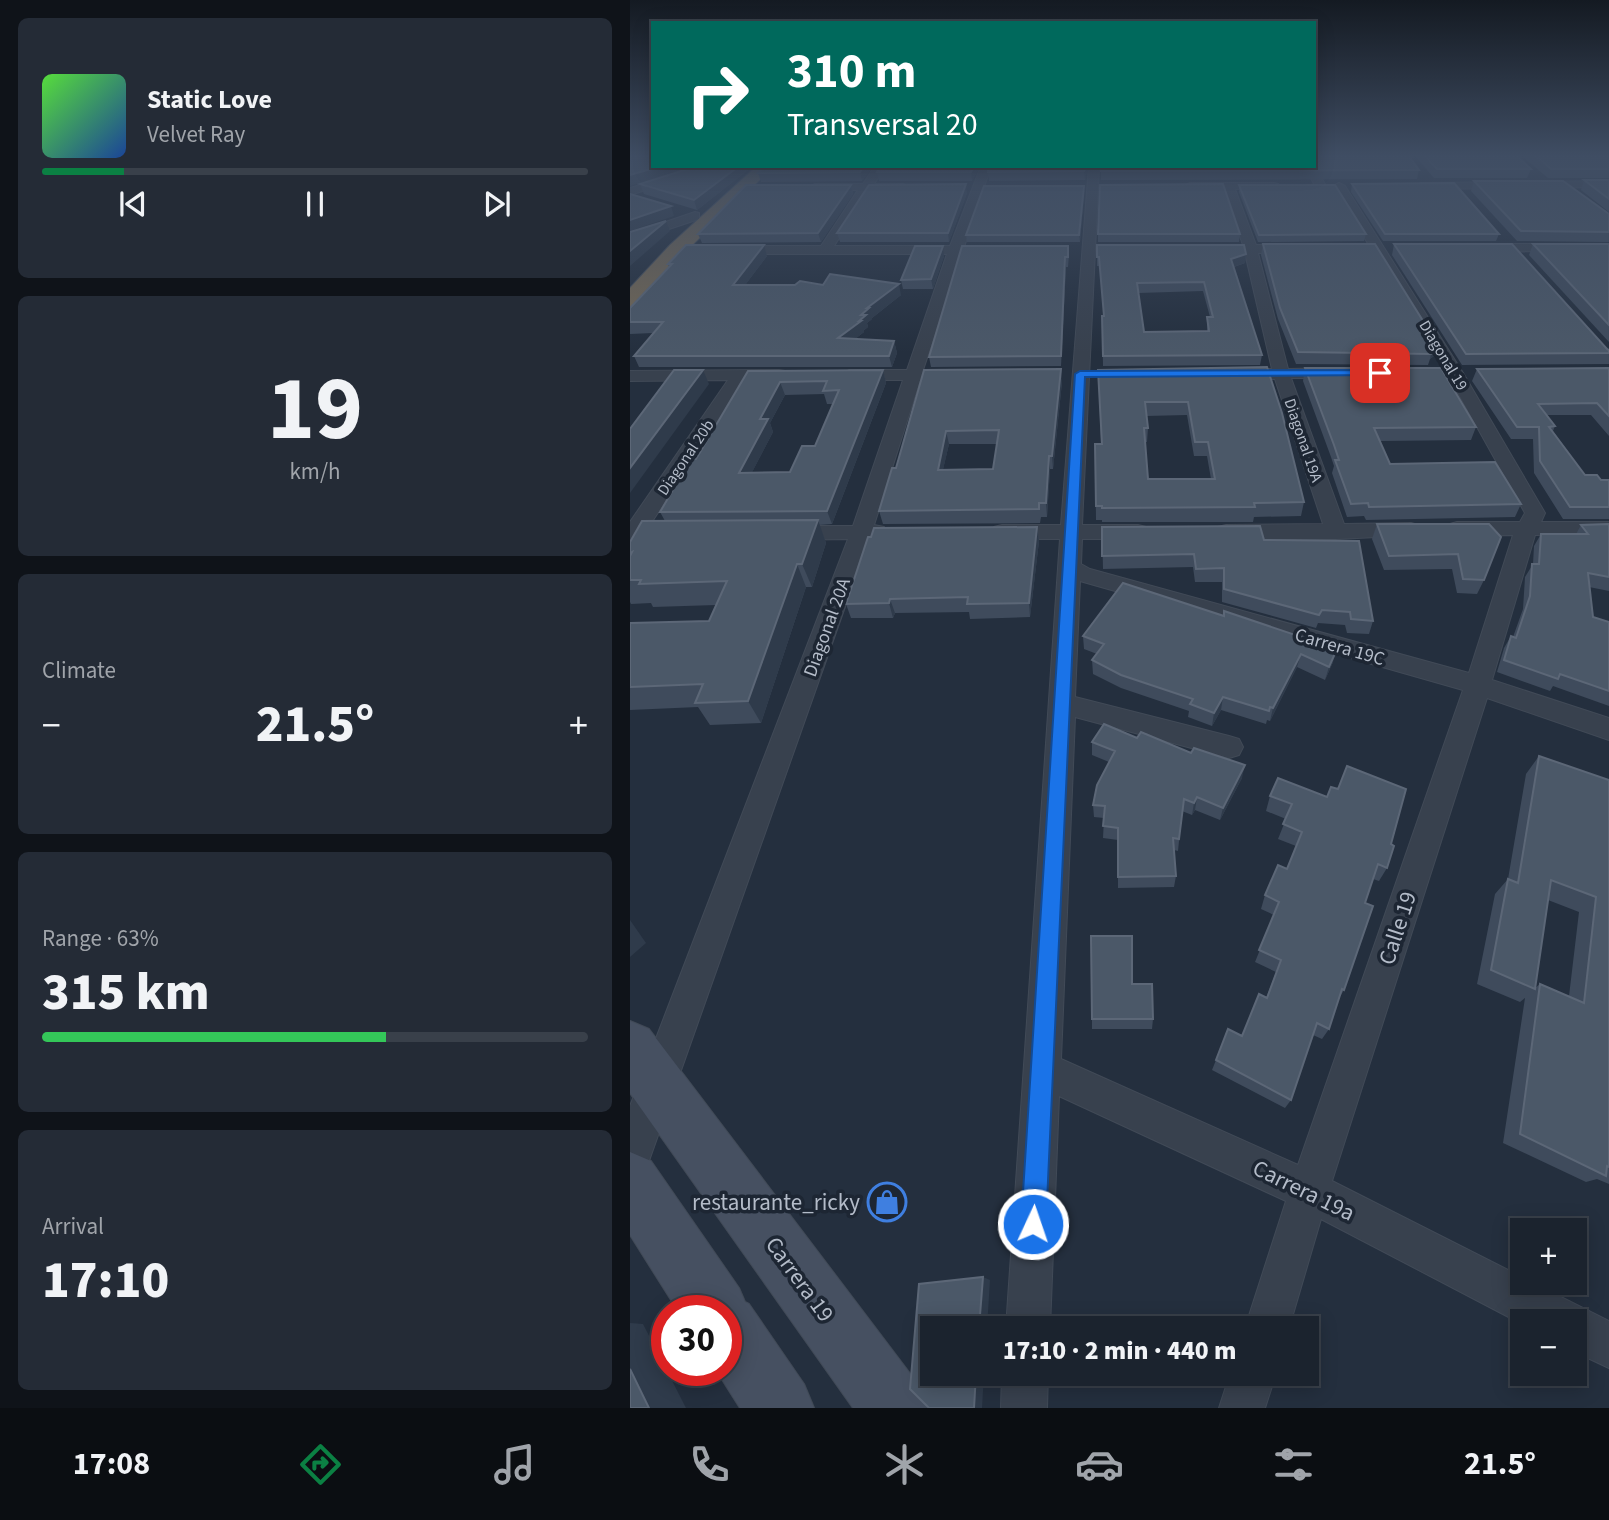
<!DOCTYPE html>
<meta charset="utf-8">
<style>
:root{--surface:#1b232e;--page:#242b36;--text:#f1f3f6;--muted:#a0a4aa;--line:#39404a;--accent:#0b8043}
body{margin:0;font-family:"Source Sans 3",sans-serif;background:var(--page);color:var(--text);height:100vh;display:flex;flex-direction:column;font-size:26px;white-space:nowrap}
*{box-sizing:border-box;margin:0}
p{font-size:23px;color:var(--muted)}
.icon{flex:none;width:38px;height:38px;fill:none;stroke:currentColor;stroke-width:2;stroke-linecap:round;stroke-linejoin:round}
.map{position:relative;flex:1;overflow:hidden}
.side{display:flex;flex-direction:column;gap:18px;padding:18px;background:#0f1319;width:630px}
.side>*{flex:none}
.top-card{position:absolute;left:21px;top:21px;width:665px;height:147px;border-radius:0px;box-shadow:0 4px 18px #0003,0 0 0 2px var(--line);background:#00695c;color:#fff;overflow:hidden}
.fabs{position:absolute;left:880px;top:1218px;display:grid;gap:14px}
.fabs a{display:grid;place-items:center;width:77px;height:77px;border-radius:0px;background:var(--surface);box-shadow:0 4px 18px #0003,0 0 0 2px var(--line);font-size:35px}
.speed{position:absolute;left:21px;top:1295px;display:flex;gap:14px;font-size:35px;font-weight:700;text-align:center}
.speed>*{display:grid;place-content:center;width:91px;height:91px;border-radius:50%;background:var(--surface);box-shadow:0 4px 18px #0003,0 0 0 2px var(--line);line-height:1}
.speed .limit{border:10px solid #d22;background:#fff;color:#111}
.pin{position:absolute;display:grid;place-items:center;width:60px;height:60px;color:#fff;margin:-30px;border-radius:14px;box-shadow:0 4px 10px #0006}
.me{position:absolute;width:77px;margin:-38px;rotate:3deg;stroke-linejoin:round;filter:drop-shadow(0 0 5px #0008)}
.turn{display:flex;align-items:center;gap:24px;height:147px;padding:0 21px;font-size:32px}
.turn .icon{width:91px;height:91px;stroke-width:2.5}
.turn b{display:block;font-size:49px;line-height:60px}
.big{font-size:52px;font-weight:800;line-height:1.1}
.side .card{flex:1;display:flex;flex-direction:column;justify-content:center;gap:10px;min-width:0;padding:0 24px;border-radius:10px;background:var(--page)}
.side .dial{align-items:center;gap:0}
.dial b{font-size:91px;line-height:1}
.song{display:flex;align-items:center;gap:21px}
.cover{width:84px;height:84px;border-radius:10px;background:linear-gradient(135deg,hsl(110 70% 55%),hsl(220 70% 35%))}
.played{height:7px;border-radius:4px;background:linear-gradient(90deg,var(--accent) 15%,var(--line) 15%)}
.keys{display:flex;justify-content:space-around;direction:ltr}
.heat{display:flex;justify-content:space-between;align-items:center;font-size:38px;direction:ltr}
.charge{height:10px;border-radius:5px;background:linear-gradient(90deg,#34c759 63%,var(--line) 0)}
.trip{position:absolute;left:290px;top:1316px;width:399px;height:70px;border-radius:0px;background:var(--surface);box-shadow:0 4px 18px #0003,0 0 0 2px var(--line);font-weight:800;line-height:70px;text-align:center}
.menu{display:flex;height:112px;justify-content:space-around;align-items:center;background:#0b0e12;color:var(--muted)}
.menu .icon{width:49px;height:49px}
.menu .on{color:var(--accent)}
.menu b{font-size:32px;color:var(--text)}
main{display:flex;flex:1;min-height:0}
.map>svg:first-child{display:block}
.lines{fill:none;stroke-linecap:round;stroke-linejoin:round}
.street-casing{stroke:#414a57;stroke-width:2}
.secondary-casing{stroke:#414a57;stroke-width:2}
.highway-casing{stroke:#434c59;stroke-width:2}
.street{fill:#38414e;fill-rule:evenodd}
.secondary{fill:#465061;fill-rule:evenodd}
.highway{fill:#746855;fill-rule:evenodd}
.wall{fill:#3f4b5c;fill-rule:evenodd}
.shaded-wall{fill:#2f3b4b}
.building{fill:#4b5868;stroke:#5c6777;stroke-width:2;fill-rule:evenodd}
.route{fill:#1a73e8;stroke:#114b97;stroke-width:2}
.labels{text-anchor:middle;stroke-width:7;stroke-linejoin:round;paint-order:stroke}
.far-street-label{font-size:16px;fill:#b4bcc9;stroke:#1d2633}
.street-label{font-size:19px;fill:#b4bcc9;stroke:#1d2633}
.near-street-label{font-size:23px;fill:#b4bcc9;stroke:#1d2633}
.near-poi-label{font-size:23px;fill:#b4bcc9;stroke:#1d2633;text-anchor:end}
</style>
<main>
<section class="side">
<div class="card">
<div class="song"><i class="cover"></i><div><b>Static Love</b><p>Velvet Ray</p></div></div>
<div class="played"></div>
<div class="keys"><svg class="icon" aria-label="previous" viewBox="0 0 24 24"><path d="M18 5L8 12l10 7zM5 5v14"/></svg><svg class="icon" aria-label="pause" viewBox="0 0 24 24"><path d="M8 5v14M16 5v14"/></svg><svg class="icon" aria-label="next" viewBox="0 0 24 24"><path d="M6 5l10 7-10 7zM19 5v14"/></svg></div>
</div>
<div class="card dial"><b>19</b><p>km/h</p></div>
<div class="card"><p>Climate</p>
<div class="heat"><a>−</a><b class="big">21.5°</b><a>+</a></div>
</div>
<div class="card"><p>Range · 63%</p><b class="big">315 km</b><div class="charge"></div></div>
<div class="card"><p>Arrival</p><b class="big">17:10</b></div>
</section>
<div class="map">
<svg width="979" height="1408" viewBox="0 0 979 1408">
<rect width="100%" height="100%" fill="#242f3e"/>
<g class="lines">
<defs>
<g id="street">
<path d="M684 165 696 186 694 188H686L675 166Z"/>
<path d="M74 166H91L0 195V188Z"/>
<path d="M245 166H255L244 184H273L279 187 273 190H240L204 246H320L351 166H361L293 370 305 371 307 375 305 379 290 380 244 525 254 527 257 532 254 537 239 539 20 1158 14 1172 0 1178V1106L218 539 158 540 150 538 147 533 150 528 158 526H223L273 380H219L211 375 219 370H277L317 254H99L93 250 99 246H191L228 190H185L179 187 185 184H233Z"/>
<path d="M459 166H469L452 525H508L516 527 519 532 516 537 508 539H452L451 564 460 569 839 673 883 535 827 536 820 534 816 529 820 524 827 522H890L895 513 817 373 703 186 709 183 715 186 833 373 915 513 911 522H979V534L905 535 862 680 979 718V740L857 698 702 1181 892 1277V1283H903L979 1321V1368L945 1352V1321H892V1324L691 1219 659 1328H615L656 1201 429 1096 420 1328H376L430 539H372L364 537 361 532 364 527 372 525H431ZM450 581 833 690 668 1165 431 1059 445 717 599 758 609 755 613 747 609 739 599 736 445 697Z"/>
<path d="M979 181V187L791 189 785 186 791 183Z"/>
<path d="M644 183 648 184V188L605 189 626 245H666L672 249 666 253H628L658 369 709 368 717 373 709 378H661L714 524 781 523 788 525 792 530 788 535 706 539H596L588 537 585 532 588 527 596 525 693 524 645 379H604L596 374 604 369H642L615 253H578L572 249 578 245H613L594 189H560L554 186 560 183Z"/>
<path d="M65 212 69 213V219L0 242V234Z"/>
<path d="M851 244H979V252L846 251V245Z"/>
<path d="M149 370 155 371 157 375 155 379 115 380 8 543 0 545V522L98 380 0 381V371Z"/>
<path d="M372 1374H418L417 1408H371Z"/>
<path d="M600 1374H646L635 1408H589Z"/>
</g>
<g id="secondary">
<path d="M0 1021 19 1029 288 1384 298 1408H223L0 1093Z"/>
<path d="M0 1152 21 1161 109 1288 115 1302 119 1304 174 1384 184 1408H110L86 1370H96V1311H48L0 1235Z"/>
</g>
<path id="highway" d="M127 166H144L54 253 7 305 0 307V288L40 245Z"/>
</defs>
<use href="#street" class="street-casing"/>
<use href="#secondary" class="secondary-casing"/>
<use href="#highway" class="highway-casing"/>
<use href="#street" class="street"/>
<use href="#secondary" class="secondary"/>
<use href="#highway" class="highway"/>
</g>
<g class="wall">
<path d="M785 156H887L901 169 897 178H804Z"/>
<path d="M892 156H979V178H918Z"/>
<path d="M67 166H123L67 210 14 194 10 184Z"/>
<path d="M135 166H243L232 181 131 182 128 173Z"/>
<path d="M250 166H350L342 181H249L247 172Z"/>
<path d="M458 166 455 180 359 181 358 172Z"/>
<path d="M471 166 789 170 787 179 471 180Z"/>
<path d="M954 180H979V212L951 190Z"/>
<path d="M844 181 979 214V242L887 241 841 191Z"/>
<path d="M722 184 869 234 866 241H753L721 192Z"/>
<path d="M221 185 223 194 191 242 72 243 68 234Z"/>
<path d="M609 185 736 234 734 241 628 242 609 192Z"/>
<path d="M337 193 319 242H210L207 233Z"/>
<path d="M454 193 450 242H337L336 235Z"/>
<path d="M468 234H610L609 242H468Z"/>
<path d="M633 244 804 356 800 359 798 365 666 364 648 319 631 255Z"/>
<path d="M764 244 979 350V364L832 365 762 255Z"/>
<path d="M903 244H979V342L899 255Z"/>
<path d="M616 254 615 263 604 267 632 355 630 365 473 366 472 316H474L470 266H467V257ZM573 291 580 317H577V331L514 332 508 293Z"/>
<path d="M439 255 438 267H436L431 366 301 367 299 357Z"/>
<path d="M137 256 115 285 271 295 242 318V319L237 323 238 327 233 331 234 332 225 339 264 341 267 353 262 367H9L4 356 23 333 0 334V308L39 267 38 264Z"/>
<path d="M314 256 303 289H273L271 280Z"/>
<path d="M637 367 674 502 671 516 624 517 623 522H472V520H466L465 444H471L468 370ZM557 415 564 456H577L581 479H518L515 442H517L518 428 516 416Z"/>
<path d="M675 368 846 427 841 440 750 441 760 464 891 504 885 517 736 520 734 516 717 517 702 473 704 466 701 457 673 381Z"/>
<path d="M979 368V436L961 415H917L925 426 923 431 955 475 971 480H979V519H933L904 473 903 439H881L842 381 847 369Z"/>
<path d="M253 370 256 383 202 524 189 525 196 543 182 587H176L131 723 80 725 68 707 0 710V623L79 621 86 605 23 607 21 603 1 604 0 602V542L35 521 30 512 66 459 118 371ZM194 394 197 404H203L185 446 160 472H122L143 432 140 423 155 395Z"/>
<path d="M294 370 432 382 423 469H420L417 517H411L410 523 253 524 249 511 266 468ZM319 444H367L363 469H313Z"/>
<path d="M747 524H859L854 580 847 594 827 593 822 569 754 570 742 539Z"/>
<path d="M979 524V591L959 587 963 617 979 622V706L923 686 920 691 867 672 874 648 881 636 883 637 893 609 895 577 903 564 904 546 911 534H946L951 525Z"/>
<path d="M407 527 409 541 400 617 340 619 339 612 265 613 263 618H221L216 604Z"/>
<path d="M472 527 634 540 743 621 739 634 717 633 715 625 688 623 686 628 592 602V582H565L563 567 473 569Z"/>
<path d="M594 611 703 662 695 680 667 667 640 721 637 720 636 724 591 710 582 726 558 717 559 711 491 688 463 674 462 660 467 654 454 649 453 636 593 616Z"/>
<path d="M462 742 612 778 590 820 565 810 562 815 552 811 548 851 544 850 546 876 544 887 488 888V840L473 838 474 818 464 817 463 805 479 762 462 755Z"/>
<path d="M909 756 979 787V1184L967 1179 956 1182 873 1143 895 998 890 1002 847 984 865 894 878 879 896 774ZM918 900 949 912 939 996 910 984 905 988Z"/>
<path d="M640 796 761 844 757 868 749 881 743 879 735 903 714 990 708 1000 699 1029 692 1039 683 1035 661 1100 655 1108 582 1070 586 1060 612 1036 636 998 646 972 625 962 644 915 631 909 635 895 657 869 666 846 648 839 656 819 636 811Z"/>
<path d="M502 984 523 1019 522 1029H462V1019Z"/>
</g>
<g class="shaded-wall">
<path d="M31 166H64L0 186V175Z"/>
<path d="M109 166H123L67 210 64 200Z"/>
<path d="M234 166H243L232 181 230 172Z"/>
<path d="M344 166H350L342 181 341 172Z"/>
<path d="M456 166H458L455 180 454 171Z"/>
<path d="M336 184 337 193 319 242 318 233Z"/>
<path d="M221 185 223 194 191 242 188 233Z"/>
<path d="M454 186V193L450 242 449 235Z"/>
<path d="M41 206 44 216 0 231V220Z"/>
<path d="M36 221 40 231 0 266V251Z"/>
<path d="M134 245 137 256 107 296 103 285Z"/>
<path d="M313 246 314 256 303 289 301 279Z"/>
<path d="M616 254 615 263 600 268 601 259Z"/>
<path d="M435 257 436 267 431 366V356Z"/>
<path d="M269 284 271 295 242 318V319L237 323 238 327 233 331 234 332 211 350 208 338 237 308Z"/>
<path d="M264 341 267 353 262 367 259 356Z"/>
<path d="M808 345 804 356 800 359 801 354 799 350Z"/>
<path d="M431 369 432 382 423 469 422 456Z"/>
<path d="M73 370 79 384 0 493V468Z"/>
<path d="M253 370 256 383 202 524 197 511Z"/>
<path d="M150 382 155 395 140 423 143 432 115 486 109 473 130 419Z"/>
<path d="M316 431 319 444 310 483 308 470Z"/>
<path d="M419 456 420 469 417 517 416 503Z"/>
<path d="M188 520 196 543 182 587 172 564Z"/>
<path d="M407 527 409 541 400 617 399 603Z"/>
<path d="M167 564 176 587 131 723 118 701Z"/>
<path d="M260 599 265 613 263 618 259 603Z"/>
<path d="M707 649 703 662 695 680 699 667Z"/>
<path d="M671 654 667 667 640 721 643 708Z"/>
<path d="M593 697 591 710 582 726 584 713Z"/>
<path d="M615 765 612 778 590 820 593 808Z"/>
<path d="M567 797 565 810 562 815 564 803Z"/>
<path d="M0 920 16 943 0 957Z"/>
<path d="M353 1277 360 1280 357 1328H349Z"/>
<path d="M0 1323 13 1324 56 1408H19L0 1369Z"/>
<path d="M346 1374H354L352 1408H344Z"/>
</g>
<g class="building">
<path d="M0 156H23V166H31L0 175Z"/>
<path d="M684 156H779L789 170 471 171V166H684Z"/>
<path d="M795 156H887L901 169H807Z"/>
<path d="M906 156H979V169H921Z"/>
<path d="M67 166H109L64 200 10 184Z"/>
<path d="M135 166H234L230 172 128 173Z"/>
<path d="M250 166H344L341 172H247Z"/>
<path d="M359 166H456L454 171 358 172Z"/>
<path d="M954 180H979V199Z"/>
<path d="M844 181H933L979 214V232L891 231Z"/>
<path d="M824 183 869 234H755L722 184Z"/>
<path d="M336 184 318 233H207L239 185Z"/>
<path d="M593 184 610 234H468L470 185Z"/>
<path d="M116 185H221L188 233 68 234Z"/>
<path d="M609 185H705L736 234 629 235Z"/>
<path d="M354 186H454L449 235H336Z"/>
<path d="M0 194 41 206 0 220Z"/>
<path d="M36 221 0 251V232Z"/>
<path d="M633 244H745L808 345 799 350 801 354 668 352 650 308Z"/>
<path d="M764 244H882L977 349 979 350V353L836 354Z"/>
<path d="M903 244H979V325Z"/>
<path d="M56 245H134L103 285H165L170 281 193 285 200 274 269 284 237 308H239L231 315H236L229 321H231L208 338 264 341 259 356H4L33 322H0V308L42 264H38Z"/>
<path d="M467 245H614L616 254 601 259 632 355 473 356 472 316H474L469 257H467ZM574 282 583 317H577L579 331 514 332 507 283Z"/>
<path d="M285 246H313L301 279 271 280Z"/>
<path d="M332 246H438V257H435L431 356 299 357Z"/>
<path d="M637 367 652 413 674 502 624 503 625 507 472 508V506H466L465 444H472L468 370ZM515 402H558L565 442H578L585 479H518L514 428H518Z"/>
<path d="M675 368H811L846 427 744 428 760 464 865 462 891 504 739 507 738 503 721 504 705 460H709L704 445Z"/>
<path d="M979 368V416L967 403 908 404 925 426 919 427 955 475H967L971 480H979V507H940L910 461 909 427H887L847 369Z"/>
<path d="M431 369 422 456H419L416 503H409V509L249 511 262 468H266L294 370ZM369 430 363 469 308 470 316 431Z"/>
<path d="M44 370H73L0 468V429Z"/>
<path d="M253 370 197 511 30 512 61 459H66L118 371ZM197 381 193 391 209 390 185 446H172L160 472 109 473 138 419H130L150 382Z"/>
<path d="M188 520 172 564H167L118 701 65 703 73 684 0 687V623L79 621 97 581 9 584 11 580H0V556L2 552 0 553V542L12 521Z"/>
<path d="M747 524H859L871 537 854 580 833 579 828 554 759 556Z"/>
<path d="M979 524V577L958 573 963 617 979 622V691L930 674 928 679 874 660 881 636 886 638 900 596 902 564H909L911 534H958L951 525Z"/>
<path d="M630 526 634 540 729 541 743 621 721 619 720 612 692 610 689 615 594 589V568L566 569 564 554 472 556V527Z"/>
<path d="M407 527 399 603 337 604 338 597 260 599 259 603 216 604 238 537H241L244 528Z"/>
<path d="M493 583 594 616V611L707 649 699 667 671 654 643 708 640 707 639 711 593 697 584 713 560 704 563 699 491 675 462 660 474 644 453 636Z"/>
<path d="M474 724 507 738 511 732 561 753 564 748 615 765 593 808 567 797 564 803 554 799 549 839 543 838 546 876 488 877V828L473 826 475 806 463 805 467 785 485 751 462 742Z"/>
<path d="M909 756 979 780V1167L977 1166 976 1176 890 1134 910 984 954 1003 966 897 921 880 905 989 861 970 878 879 888 883Z"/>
<path d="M717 766 776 789 761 844 764 846 757 868 748 864 735 903 743 906 714 990 712 989 699 1029 687 1023 661 1100 586 1060 598 1029 612 1036 629 994 637 998 651 960 629 950 649 902 635 895 648 865 657 869 672 832 653 824 662 804 640 796 648 778 697 797 701 787 708 789Z"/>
<path d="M461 936H502V984H522L523 1019H462Z"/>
<path d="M353 1277 349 1328H303V1374H346L344 1408H299L280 1389 289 1284Z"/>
<path d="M0 1369 19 1408H0Z"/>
</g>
<linearGradient id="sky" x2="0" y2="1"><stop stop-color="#141a22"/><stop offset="0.44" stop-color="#3f4d63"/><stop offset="1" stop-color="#3f4d63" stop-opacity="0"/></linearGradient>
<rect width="979" height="353" fill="url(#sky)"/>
<path class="route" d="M750 370 754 371V375L455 377 416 1224 412 1233 403 1237 394 1233 391 1224 445 374 450 371Z"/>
<defs>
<symbol id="shop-ring" viewBox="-11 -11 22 22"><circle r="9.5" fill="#1d2633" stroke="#3f7fe0" stroke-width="1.5"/><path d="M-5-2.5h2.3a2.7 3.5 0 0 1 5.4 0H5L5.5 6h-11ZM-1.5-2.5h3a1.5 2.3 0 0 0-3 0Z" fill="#3f7fe0"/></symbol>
</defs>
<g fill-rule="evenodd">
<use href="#shop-ring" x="235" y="1180" width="44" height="44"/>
</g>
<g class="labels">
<g class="far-street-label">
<text transform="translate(814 355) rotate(59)" y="6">Diagonal 19</text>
<text transform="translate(674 440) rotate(71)" y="6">Diagonal 19A</text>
<text transform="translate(55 457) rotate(-56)" y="6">Diagonal 20b</text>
</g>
<g class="street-label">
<text transform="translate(196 627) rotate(-70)" y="7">Diagonal 20A</text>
<text transform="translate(710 646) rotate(16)" y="7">Carrera 19C</text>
</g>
<g class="near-street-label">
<text transform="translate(767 928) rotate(-72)" y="8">Calle 19</text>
<text transform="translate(674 1190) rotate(26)" y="8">Carrera 19a</text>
<text transform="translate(170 1279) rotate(54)" y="8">Carrera 19</text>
</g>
<g class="near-poi-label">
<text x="230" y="1210">restaurante_ricky</text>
</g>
</g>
</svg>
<div class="fabs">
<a>+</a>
<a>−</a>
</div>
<div class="speed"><div class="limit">30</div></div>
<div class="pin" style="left:750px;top:373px;background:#d93025"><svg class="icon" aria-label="arrive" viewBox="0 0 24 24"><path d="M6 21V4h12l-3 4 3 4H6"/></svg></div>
<svg class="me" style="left:403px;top:1224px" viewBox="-20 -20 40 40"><circle r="17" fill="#1a73e8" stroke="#fff" stroke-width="3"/><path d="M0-11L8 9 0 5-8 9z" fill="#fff"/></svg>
<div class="trip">17:10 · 2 min · 440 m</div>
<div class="top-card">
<div class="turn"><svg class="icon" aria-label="right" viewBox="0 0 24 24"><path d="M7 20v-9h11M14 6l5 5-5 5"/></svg><div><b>310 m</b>Transversal 20</div></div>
</div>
</div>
</main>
<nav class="menu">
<b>17:08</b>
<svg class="icon on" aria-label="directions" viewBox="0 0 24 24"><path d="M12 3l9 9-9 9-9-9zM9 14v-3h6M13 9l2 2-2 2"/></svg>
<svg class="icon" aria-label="music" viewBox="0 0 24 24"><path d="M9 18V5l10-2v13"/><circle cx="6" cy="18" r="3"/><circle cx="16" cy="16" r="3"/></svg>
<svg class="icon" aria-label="phone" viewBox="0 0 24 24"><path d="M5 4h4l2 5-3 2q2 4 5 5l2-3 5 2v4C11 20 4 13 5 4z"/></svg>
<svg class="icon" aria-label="climate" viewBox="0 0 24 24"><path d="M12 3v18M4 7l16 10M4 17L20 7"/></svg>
<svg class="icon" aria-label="car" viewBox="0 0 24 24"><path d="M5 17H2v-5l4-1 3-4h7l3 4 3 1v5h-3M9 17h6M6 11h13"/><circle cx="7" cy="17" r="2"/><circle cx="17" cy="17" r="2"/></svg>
<svg class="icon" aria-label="filters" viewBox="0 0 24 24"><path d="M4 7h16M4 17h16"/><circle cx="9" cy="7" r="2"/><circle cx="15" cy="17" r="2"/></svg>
<b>21.5°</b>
</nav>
